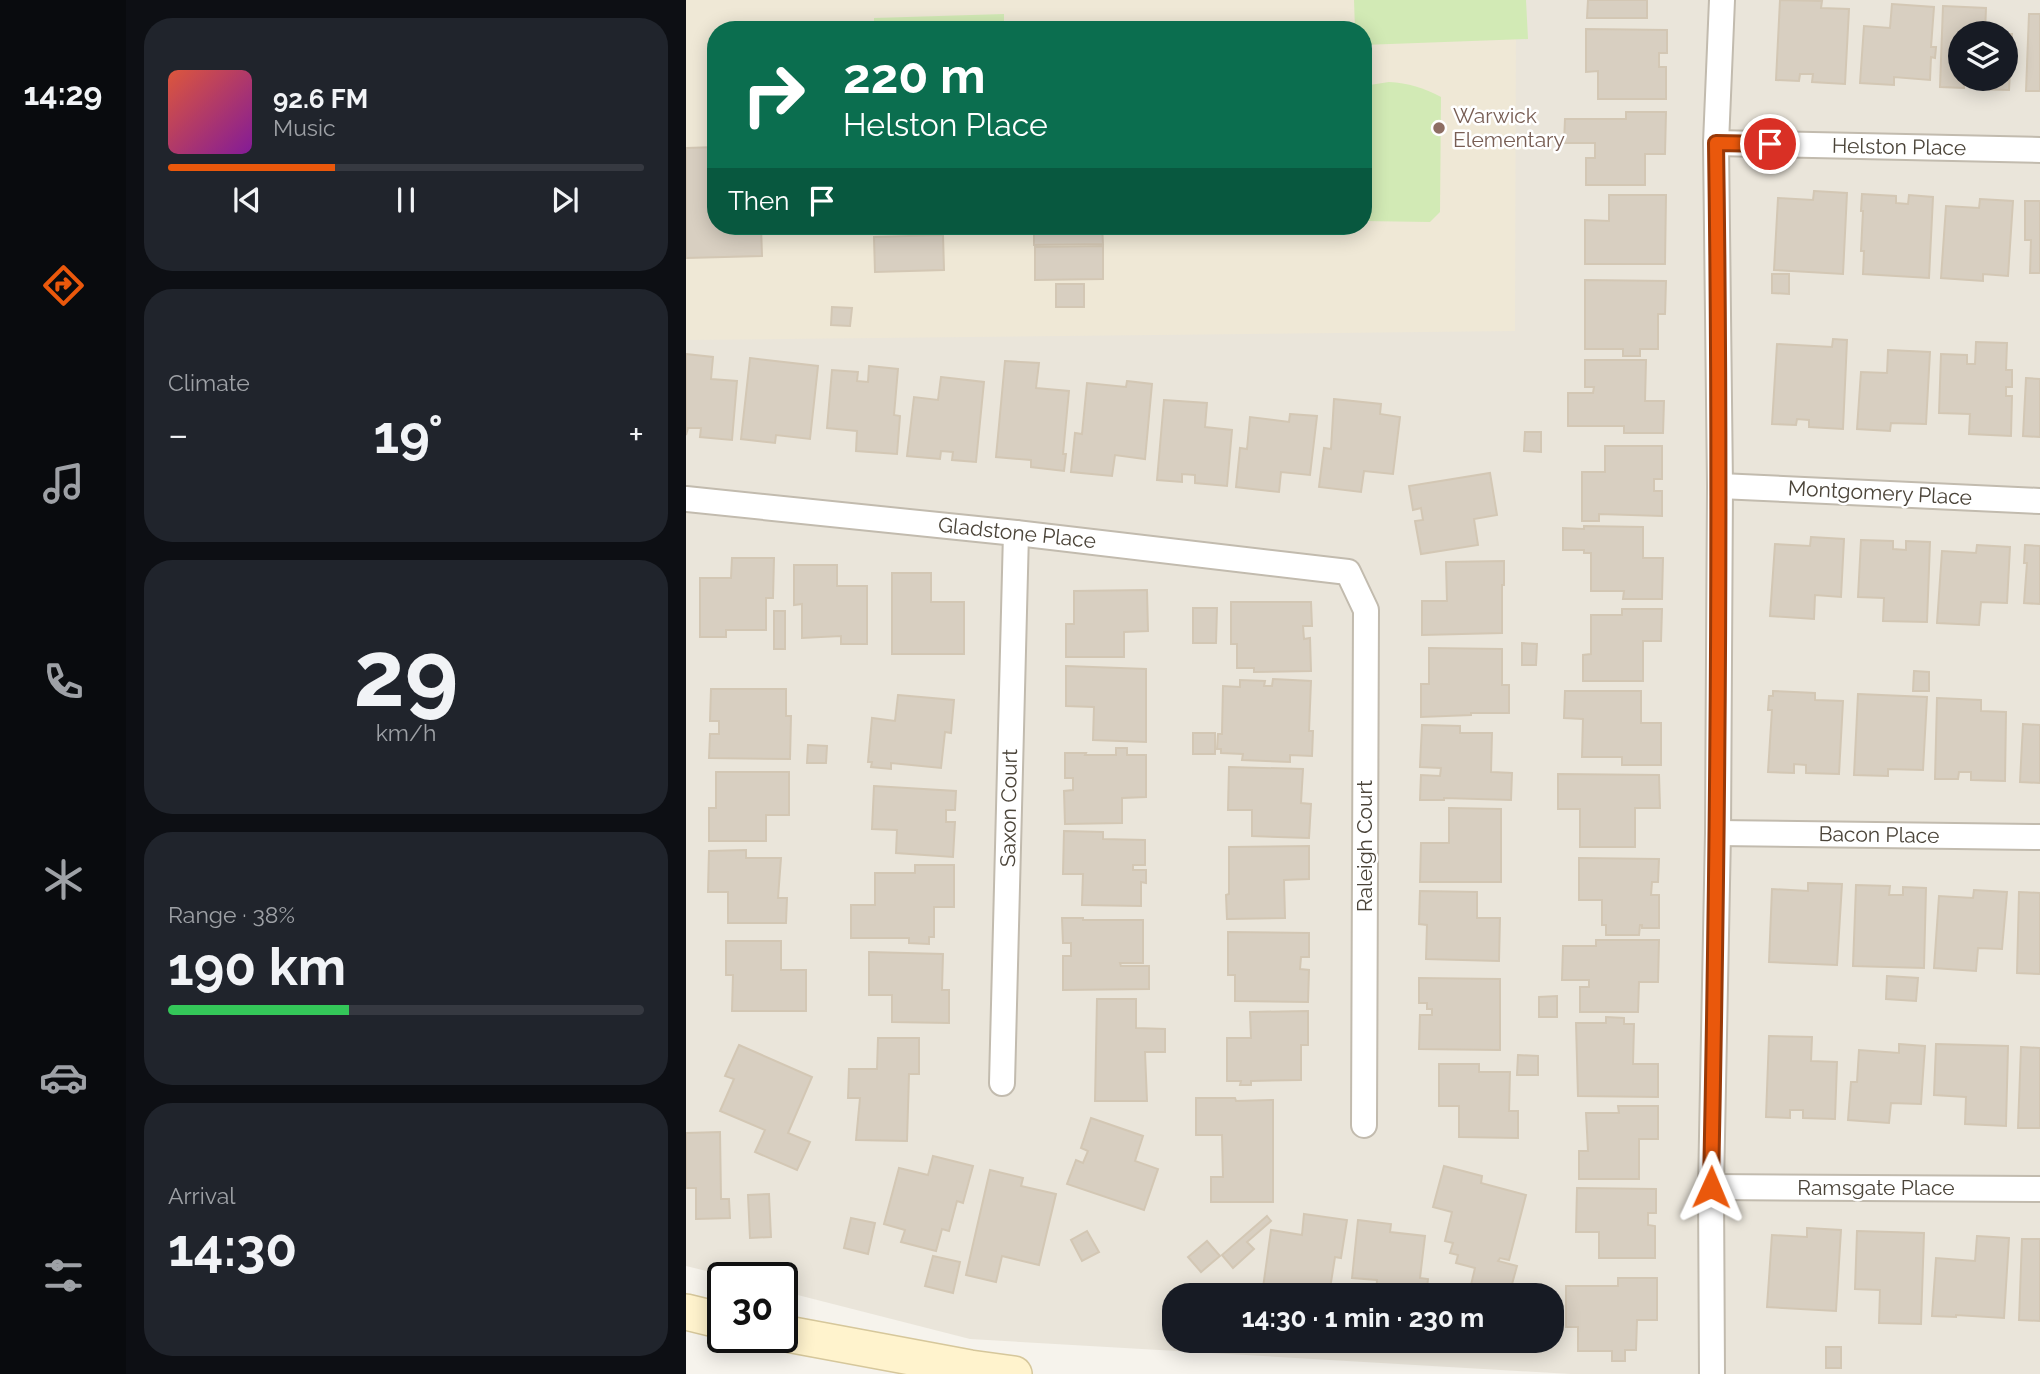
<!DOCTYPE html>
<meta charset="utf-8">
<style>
:root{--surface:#171b24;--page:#20242c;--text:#f1f3f6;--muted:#9ea1a6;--line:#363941;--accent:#ea580c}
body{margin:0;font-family:Raleway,sans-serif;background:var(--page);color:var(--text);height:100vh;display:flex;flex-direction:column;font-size:26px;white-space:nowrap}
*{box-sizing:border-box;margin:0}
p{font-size:23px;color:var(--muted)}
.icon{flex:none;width:38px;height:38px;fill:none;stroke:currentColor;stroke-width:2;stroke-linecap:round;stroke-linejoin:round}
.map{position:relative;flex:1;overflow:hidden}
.side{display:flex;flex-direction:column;gap:18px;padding:18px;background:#0d0f14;width:560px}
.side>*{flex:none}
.hud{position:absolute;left:21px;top:21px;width:665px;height:214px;border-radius:28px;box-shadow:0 4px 18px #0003;background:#0b6e4f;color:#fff;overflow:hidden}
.fabs{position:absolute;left:1262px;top:21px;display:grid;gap:14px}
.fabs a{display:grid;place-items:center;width:70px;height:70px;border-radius:50%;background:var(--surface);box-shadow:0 4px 18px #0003;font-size:35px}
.speed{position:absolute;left:21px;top:1262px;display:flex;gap:14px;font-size:35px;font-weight:700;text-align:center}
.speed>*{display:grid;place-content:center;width:91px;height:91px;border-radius:50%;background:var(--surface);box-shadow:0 4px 18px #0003;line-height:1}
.speed .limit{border:4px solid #111;border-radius:10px;background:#fff;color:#111}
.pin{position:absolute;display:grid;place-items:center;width:60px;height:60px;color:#fff;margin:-30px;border:4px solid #fff;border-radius:50%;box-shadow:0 2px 7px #0007}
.me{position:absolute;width:77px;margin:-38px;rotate:1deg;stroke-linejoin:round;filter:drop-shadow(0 0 5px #0008)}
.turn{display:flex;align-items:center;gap:24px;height:147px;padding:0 21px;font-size:32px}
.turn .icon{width:91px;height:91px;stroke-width:2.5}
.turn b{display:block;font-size:49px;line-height:60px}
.then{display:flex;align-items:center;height:66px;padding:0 21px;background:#0003;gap:14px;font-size:26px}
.big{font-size:52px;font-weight:700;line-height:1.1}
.side .card{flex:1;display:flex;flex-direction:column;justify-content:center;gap:10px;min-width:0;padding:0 24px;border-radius:28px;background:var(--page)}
.side .dial{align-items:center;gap:0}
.dial b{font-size:91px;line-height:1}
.song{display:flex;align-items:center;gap:21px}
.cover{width:84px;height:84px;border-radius:10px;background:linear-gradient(135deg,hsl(10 70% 55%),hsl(290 70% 35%))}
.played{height:7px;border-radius:4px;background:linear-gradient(90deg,var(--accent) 35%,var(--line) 35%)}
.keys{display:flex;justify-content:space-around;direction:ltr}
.heat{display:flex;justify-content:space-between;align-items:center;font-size:38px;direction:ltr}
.charge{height:10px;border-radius:5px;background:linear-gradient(90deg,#34c759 38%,var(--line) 0)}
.trip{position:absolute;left:476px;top:1283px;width:402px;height:70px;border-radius:28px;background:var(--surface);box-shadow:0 4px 18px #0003;font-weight:700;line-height:70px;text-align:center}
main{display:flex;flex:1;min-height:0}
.menu{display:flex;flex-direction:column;width:126px;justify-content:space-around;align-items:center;background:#090b0e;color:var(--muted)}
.menu .icon{width:49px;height:49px}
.menu .active{color:var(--accent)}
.menu b{font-size:32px;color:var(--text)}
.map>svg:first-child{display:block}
.residential{fill:#eae5da;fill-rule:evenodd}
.education{fill:#efe8d6;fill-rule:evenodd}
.green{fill:#d2eab5}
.building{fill:#d8cfc1;stroke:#d3c7b4;stroke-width:2}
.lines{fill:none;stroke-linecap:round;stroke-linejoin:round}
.street-casing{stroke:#c2bbae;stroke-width:28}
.secondary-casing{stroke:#d6c79b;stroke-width:38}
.street{stroke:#fff;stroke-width:24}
.secondary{stroke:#fff3cd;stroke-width:35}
.route-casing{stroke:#983908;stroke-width:18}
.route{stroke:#ea580c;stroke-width:12}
.education-dot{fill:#8d6e63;stroke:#fff;stroke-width:2.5}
.labels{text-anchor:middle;stroke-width:5;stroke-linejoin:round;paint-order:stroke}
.education-label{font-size:21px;fill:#785e54;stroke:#fff;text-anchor:start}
.street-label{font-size:21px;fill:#4b4439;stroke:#fff}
</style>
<main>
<nav class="menu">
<b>14:29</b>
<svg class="icon active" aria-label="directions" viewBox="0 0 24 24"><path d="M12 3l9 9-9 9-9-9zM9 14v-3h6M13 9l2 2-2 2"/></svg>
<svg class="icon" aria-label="music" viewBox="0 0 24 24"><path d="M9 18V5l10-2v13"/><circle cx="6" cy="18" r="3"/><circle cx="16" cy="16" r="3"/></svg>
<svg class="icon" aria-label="phone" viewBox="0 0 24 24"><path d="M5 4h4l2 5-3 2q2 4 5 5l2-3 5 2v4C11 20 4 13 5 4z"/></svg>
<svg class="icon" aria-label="climate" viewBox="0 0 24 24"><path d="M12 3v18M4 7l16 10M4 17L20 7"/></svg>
<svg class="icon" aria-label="car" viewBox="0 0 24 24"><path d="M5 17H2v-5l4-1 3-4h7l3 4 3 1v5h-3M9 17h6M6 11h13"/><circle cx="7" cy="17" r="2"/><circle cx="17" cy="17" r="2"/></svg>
<svg class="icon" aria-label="filters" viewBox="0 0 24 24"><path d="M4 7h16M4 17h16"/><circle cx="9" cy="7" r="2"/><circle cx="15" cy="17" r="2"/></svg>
</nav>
<section class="side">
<div class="card">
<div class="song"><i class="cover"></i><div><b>92.6 FM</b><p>Music</p></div></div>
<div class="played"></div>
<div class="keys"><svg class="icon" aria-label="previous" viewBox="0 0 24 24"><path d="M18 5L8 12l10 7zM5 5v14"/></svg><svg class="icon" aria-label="pause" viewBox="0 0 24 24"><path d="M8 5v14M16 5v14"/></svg><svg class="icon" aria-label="next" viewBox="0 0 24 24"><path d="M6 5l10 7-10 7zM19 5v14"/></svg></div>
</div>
<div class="card"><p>Climate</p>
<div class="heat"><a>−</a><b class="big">19°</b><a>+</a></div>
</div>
<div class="card dial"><b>29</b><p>km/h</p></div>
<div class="card"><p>Range · 38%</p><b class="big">190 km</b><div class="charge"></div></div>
<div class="card"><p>Arrival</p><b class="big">14:30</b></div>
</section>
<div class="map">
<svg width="1354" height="1374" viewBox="0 0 1354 1374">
<rect width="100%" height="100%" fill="#f6f3ec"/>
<path class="residential" d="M0 0H1354V1374H885L284 1339 96 1291V1278L45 1277 0 1266ZM30 30H677V226H30ZM1274 33H1320V79H1274ZM488 1295H866V1340H488Z"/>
<path class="education" d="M0 0H830L829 331 0 340ZM30 30H677V226H30Z"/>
<g class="green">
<path d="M668 0H840L842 39 677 45V30H669Z"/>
<path d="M318 14V30H188V18Z"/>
<path d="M703 82C722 83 738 88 755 97L754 212 744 222 677 221V86Z"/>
</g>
<g class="building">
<path d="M902 0H961V18H901Z"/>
<path d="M1094 0 1136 1 1135 8 1163 9 1159 84 1126 82 1127 74H1114L1113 81 1090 80Z"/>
<path d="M1206 4 1248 7 1245 47H1250L1249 58 1245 57 1244 80 1208 77V85L1174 83 1178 26 1204 28Z"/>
<path d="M1257 6 1300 8 1299 33H1303H1274V79H1320V34H1326L1323 90 1291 89V81H1278V88L1254 87Z"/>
<path d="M1343 14H1354V91H1340Z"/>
<path d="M900 29 981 30V53H973V67H980V99H912V71L900 72Z"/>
<path d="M940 112H980L979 154H959V185H900V158H909V143H878L879 119H940Z"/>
<path d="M30 147V226H75L76 256 0 258V148Z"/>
<path d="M1128 191 1161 193 1157 274 1088 270 1092 198 1127 200Z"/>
<path d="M1176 194 1210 196V203L1222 204 1223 195 1247 197 1243 278 1177 274 1178 251H1175L1177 211H1175Z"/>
<path d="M923 195H980L979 264H899V220L923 221Z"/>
<path d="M1294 199 1327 201 1322 276 1297 274V281L1255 278 1260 206 1293 208Z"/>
<path d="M1339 201H1354V273H1344L1345 240H1339Z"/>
<rect x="188" y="226" width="68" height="4"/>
<path d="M348 226H416L417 244 348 245Z"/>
<path d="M257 235 258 270 189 272 188 237Z"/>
<path d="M417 246V279L349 280V247Z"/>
<path d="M1086 274H1103V294L1086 293Z"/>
<path d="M899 280 980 281 979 314H972V349H954V356H937V349H899Z"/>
<rect x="370" y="284" width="28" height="23"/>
<path d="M146 307 166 308 164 326 145 325Z"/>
<path d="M1147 339 1161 340 1157 429 1123 427V420L1111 419 1110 425 1086 424 1091 344 1146 347Z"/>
<path d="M1290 342 1321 343 1320 370H1326V387H1320V396H1326L1325 436 1283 434 1284 414 1253 413 1255 354 1281 355V364H1289Z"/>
<path d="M1202 350 1244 352 1240 424 1205 423 1204 431 1171 429 1175 372 1201 373Z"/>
<path d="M0 354 27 357 25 379 51 381 46 440 14 437 15 428H2L0 435Z"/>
<path d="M64 358 132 366 124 439 90 435 89 443 55 439Z"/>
<path d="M899 360H960L959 401H978L977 433H938V426H882V393H907L908 387H899Z"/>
<path d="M319 361 353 363 350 388 383 391 377 454H380L378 471 345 467V460L310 457Z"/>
<path d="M183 366 212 369 208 415 214 416 211 454 170 451 171 431 141 428 146 370 172 372 171 381 182 382Z"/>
<path d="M255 377 298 382 290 462 266 460 267 452 255 451 254 459 221 456 228 397 252 400Z"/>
<path d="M1340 378 1354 379V437L1337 436Z"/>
<path d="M441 381 466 384 459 459 429 455 426 476 385 472 389 433 396 434 401 383 440 387Z"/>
<path d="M648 399 695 404 694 414 714 417 707 474 678 471 675 492 633 487 638 448 645 449Z"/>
<path d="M478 400 521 403 519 427 546 430 541 486 509 483V475L496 474V482L471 480Z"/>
<path d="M604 414 631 416 624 475 595 472 593 492 550 487 554 448 561 449 564 417 603 422Z"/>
<path d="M839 432H855V452L838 451Z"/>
<path d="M919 446H976V479H968V491H976V516L913 514V521H896V472H919Z"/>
<path d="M804 473 811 515 788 519 792 545 735 554 729 521 737 520 735 508 727 510 723 486Z"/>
<path d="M898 526 957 527V558H977L976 599H937L938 591H905V553H898V550H877V528L898 529Z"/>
<path d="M1125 537 1158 539 1155 597 1129 595 1128 619 1084 616 1089 544 1124 546Z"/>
<path d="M1175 540 1207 541V549L1220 550V541L1244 542 1241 622 1197 621 1198 598 1172 597Z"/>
<path d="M1291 545 1324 547 1321 603 1295 602 1293 625 1251 623 1256 551 1290 553Z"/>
<path d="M1339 545 1354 546V604L1338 603 1341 563H1338Z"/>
<path d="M46 558H88L87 598H80V630H40V637H14V578H45Z"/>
<path d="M818 561V585H816V633L736 635V601H761L760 562Z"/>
<path d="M108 565H151V586H181V644H155V636L116 638V604L108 605Z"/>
<path d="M206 573H245V602H278V654H206Z"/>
<path d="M461 590 462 631 438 632V657H380V624H388V591Z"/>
<path d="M545 602H625L626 626H617L618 639 624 638 625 671 568 672V668H551V644H545Z"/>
<path d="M507 608H531L530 643H507Z"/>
<path d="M936 609H976L975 641H957V681H897V655L905 654V615H936Z"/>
<rect x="88" y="611" width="11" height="38"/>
<path d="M836 643 851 644 850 665H836Z"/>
<path d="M743 648 816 649V685H823V713H785V715L735 717V684H743Z"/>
<path d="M380 666 460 669V742L407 740 408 707 380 706Z"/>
<path d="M1228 671 1243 672V691H1227Z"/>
<path d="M587 679 625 681 623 731H627L626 756 604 755V762L556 760 557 754 535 753V749H531L532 734H536L537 686 554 687V680L579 681 578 686H586Z"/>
<path d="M25 689H100V716H105L104 759 23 758 24 734H33V721H24Z"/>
<path d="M879 691H955V723H975V765H936V757H896L897 719 878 718Z"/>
<path d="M1087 691 1129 693V700L1157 701 1153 774 1120 773V765L1108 764V773L1082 772 1086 710H1082L1083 696H1087Z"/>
<path d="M1172 694 1241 697 1237 770 1202 769V776L1168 775Z"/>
<path d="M212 695 268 700 265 733 259 732 255 768 205 763V769L185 767 186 762H182L186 718 209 721Z"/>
<path d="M1251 698 1295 700V711L1320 712 1319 781 1285 780V772H1273L1272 779H1249Z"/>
<path d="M1337 724 1354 725V783L1334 782Z"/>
<path d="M736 725 774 726V733H806L805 772 826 773 825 800 758 798V800H734L735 775 754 776 755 768 734 767Z"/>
<rect x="507" y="733" width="22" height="21"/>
<path d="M122 745 141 746 140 763H121Z"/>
<path d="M430 748H441V755H460V797L436 798V823L379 824 378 791 387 790V778H379V753H400L399 755H430Z"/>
<path d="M543 767 617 769 615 803 625 804 623 838 566 836V810H542Z"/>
<path d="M30 772H103V815H80V841H23V808H30Z"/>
<path d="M872 774 973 775 974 808H949V847H894V809H872Z"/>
<path d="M188 786 270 791 269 810H260V822H269L267 857 210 853 211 830 186 829Z"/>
<path d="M763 808 815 809V882H734L735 843H763Z"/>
<path d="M378 831 417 832V839L459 840V865H447V870H460V883L455 882V906L396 905 397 874H377Z"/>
<path d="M623 846V879L598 880 599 918 541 919 540 895 543 894V847Z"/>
<path d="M60 850V858H95L92 898H101L100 923H42V892H22L23 851Z"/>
<path d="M893 858 973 859 972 882H966L965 895H973V928H956V925H954L953 935H920V925H916V900H893Z"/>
<path d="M229 865H268V907H248V937H243V944L223 943V938H165V905H189V873H229Z"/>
<path d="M1122 883 1156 884 1151 965 1083 962 1086 889 1122 891Z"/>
<path d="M1170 885 1204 886 1203 895H1217V887L1240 888 1238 968 1167 966Z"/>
<path d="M1288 890 1321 892 1316 949 1292 948 1290 971 1248 968 1253 896 1287 898Z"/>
<path d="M734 891 791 892V918H814L813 961 740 959 741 925 733 924Z"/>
<path d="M1333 892 1354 893V974L1331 973Z"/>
<path d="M376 918H397V920H457V963H434L435 966H463V989L377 990V956H385V943H377Z"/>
<path d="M542 932 623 933V957H615L614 969 623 970 622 1002 549 1001V975H542Z"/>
<path d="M910 940H973L972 982H953L952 1012H894V987H903V980H876L877 946H910Z"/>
<path d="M40 941H95V970H120V1011H46L47 975H40Z"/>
<path d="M183 952 257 954 256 990H263V1023L206 1022V995H183Z"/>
<path d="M1201 976 1232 978 1230 1001 1200 999Z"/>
<path d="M733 978 814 979V1050L733 1049 734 1015H746V1009H741V1003H733Z"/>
<path d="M871 996V1017H853V997Z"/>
<path d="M411 999H450V1028L479 1029V1052H459L461 1101H409Z"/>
<path d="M622 1011V1045H615V1080L565 1081V1085H554L555 1081H541V1038H565L564 1012Z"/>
<path d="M920 1017 938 1018V1024H948L947 1064H972V1097L892 1096 890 1023H920Z"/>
<path d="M1083 1036 1126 1037 1125 1061 1151 1062 1149 1119 1117 1118V1110H1104V1118L1080 1117Z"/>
<path d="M192 1038H233V1074H223L221 1141 170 1140 174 1098H162L163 1069H191Z"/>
<path d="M1213 1044 1239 1046 1235 1104 1205 1103 1203 1123 1162 1120 1165 1082H1171L1173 1050 1213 1053Z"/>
<path d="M1250 1044 1322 1046 1320 1126 1279 1124 1280 1097 1248 1095Z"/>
<path d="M53 1045 126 1077 102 1133 124 1142 111 1170 69 1152 79 1130 34 1111 48 1079 39 1076Z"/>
<path d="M1335 1047 1354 1048V1128H1332Z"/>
<path d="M832 1055 852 1056V1075H831Z"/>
<path d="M753 1064H793V1072H824L823 1111H832V1138L773 1137V1106H753Z"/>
<path d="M510 1098H549L550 1101 587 1100V1202H525V1177H537L536 1135H510Z"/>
<path d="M932 1106H972V1139H953V1179H893V1151H902L900 1113H933Z"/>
<path d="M405 1118 457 1136 449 1161 472 1169 458 1210 381 1184 390 1160 397 1163 402 1151 395 1148Z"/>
<path d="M34 1132 35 1199H43L44 1218 10 1219V1188H0V1133Z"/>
<path d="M247 1156 287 1166 277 1203 271 1201 263 1231 256 1229 250 1251 215 1242 219 1230 198 1224 213 1168 242 1175Z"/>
<path d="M758 1166 796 1176 795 1183 840 1195 823 1260 814 1258 812 1261 831 1266 823 1295 785 1285 789 1268 770 1263 772 1255 764 1253 767 1243 759 1241 766 1212 747 1207Z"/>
<path d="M304 1170 337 1178 335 1186 370 1194 353 1265 316 1256 310 1282 280 1275Z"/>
<path d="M891 1188 970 1189V1213H962V1225L969 1226V1258H913V1232H890Z"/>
<path d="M83 1194 85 1237 64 1238 62 1195Z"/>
<path d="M618 1214 661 1220 655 1258 649 1257 643 1295H576L585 1230 616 1235Z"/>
<path d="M581 1216 585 1221 561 1242 568 1249 547 1268 536 1255Z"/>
<path d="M165 1218 189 1223 182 1254 158 1248Z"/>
<path d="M672 1220 705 1224 704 1232 739 1236 734 1278 742 1279 740 1295H690L691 1280 666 1278Z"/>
<path d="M1121 1228 1155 1230 1150 1311 1081 1307 1086 1235 1121 1237Z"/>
<path d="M401 1231 413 1252 396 1261 385 1240Z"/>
<path d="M1171 1231 1238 1233 1235 1324 1193 1323 1194 1290 1169 1289Z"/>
<path d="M1291 1236 1323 1238 1318 1318 1270 1315V1317L1246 1316 1250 1258 1289 1261Z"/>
<path d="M1336 1239H1354V1321L1333 1320Z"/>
<path d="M521 1241 534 1256 515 1272 502 1257Z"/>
<path d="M247 1256 274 1262 267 1293 239 1286Z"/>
<path d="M932 1278H971V1320H951L950 1350H939V1361H926V1351H892V1327H880V1286H932Z"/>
<rect x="1140" y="1347" width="15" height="21"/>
</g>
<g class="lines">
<defs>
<g id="street">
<path d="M1030 143 1354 150"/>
<path d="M1034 486 1354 501"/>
<path d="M0 499 330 533 662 572 680 610 678 1125"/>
<path d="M1032 833 1354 837"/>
<path d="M316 1083 330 533"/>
<path d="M1025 1187 1354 1189"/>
<path d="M1026 1374 1025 1187 1032 833 1034 486 1030 143 1036 0"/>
</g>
<g id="secondary">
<path d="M0 1312 37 1321"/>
<path d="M96 1333 284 1368 328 1374"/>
</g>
</defs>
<use href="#street" class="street-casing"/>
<use href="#secondary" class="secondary-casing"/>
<use href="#street" class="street"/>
<use href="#secondary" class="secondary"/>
</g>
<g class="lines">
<defs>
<path id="route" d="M1025 1187C1032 839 1035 491 1030 143L1084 144"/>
</defs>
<use href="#route" class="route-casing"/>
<use href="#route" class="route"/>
</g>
<circle class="education-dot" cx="753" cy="128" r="7"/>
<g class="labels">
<g class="education-label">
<text x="767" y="123">Warwick<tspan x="767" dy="24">Elementary</tspan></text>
</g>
<g class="street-label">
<text transform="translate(1213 147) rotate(1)" y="7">Helston Place</text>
<text transform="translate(1194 493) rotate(3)" y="7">Montgomery Place</text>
<text transform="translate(331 533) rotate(6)" y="7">Gladstone Place</text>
<text transform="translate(323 808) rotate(-89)" y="7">Saxon Court</text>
<text transform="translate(1193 835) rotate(1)" y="7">Bacon Place</text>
<text transform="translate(679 846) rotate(-90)" y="7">Raleigh Court</text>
<text x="1190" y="1195">Ramsgate Place</text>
</g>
</g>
</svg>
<div class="fabs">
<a><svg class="icon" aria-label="layers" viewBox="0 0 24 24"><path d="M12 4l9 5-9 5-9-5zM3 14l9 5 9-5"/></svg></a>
</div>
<div class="speed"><div class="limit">30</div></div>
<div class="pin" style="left:1084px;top:144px;background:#d93025"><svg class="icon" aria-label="arrive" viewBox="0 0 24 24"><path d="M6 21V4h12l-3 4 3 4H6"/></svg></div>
<svg class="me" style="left:1025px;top:1187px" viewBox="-20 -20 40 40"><path d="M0-17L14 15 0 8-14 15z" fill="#ea580c" stroke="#fff" stroke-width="4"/></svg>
<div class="trip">14:30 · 1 min · 230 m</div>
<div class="hud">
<div class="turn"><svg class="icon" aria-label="right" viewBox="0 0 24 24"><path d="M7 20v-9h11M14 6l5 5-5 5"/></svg><div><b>220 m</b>Helston Place</div></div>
<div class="then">Then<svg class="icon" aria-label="arrive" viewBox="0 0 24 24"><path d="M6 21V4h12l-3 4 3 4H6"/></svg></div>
</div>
</div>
</main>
